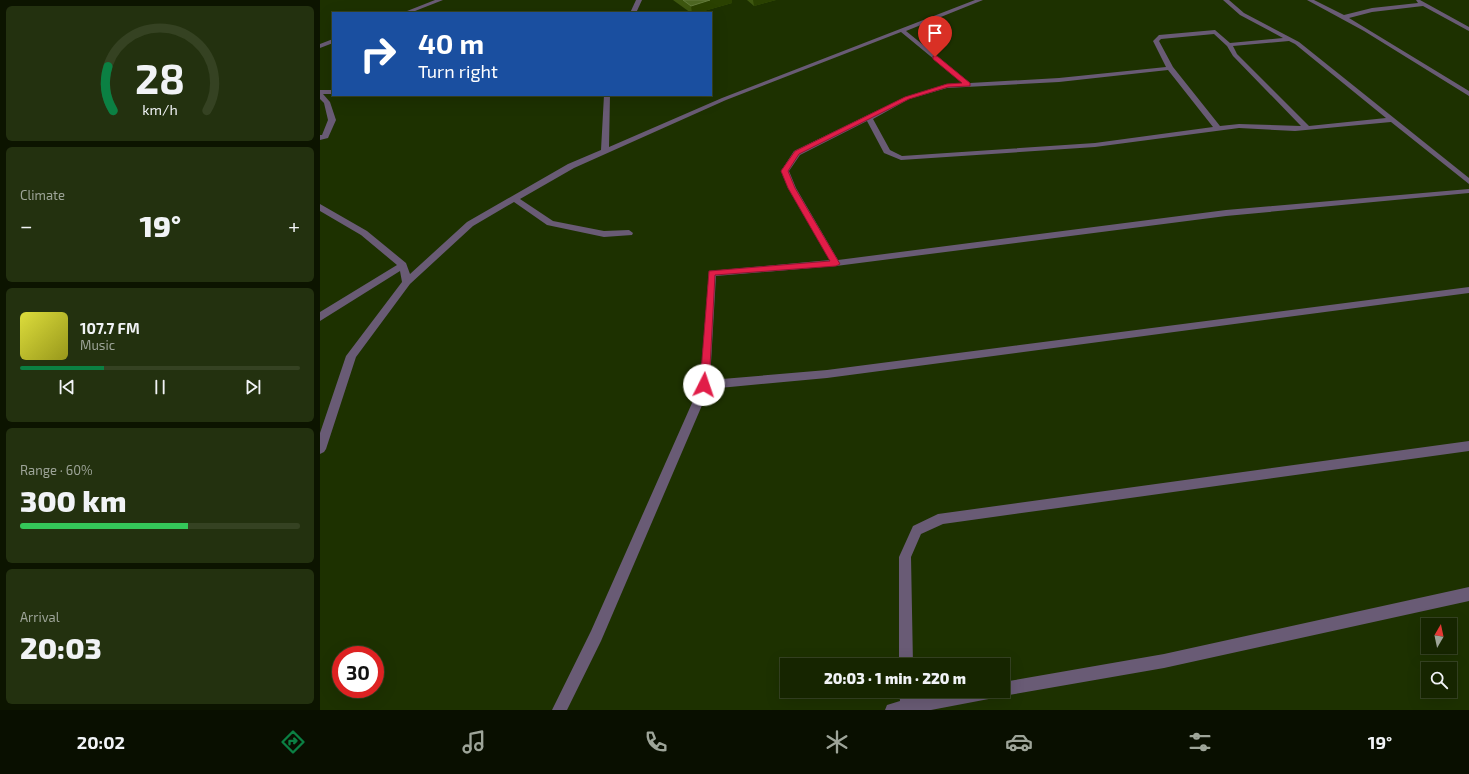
<!DOCTYPE html>
<meta charset="utf-8">
<style>
:root{--surface:#162500;--page:#23310f;--text:#f1f3f6;--muted:#9ea599;--line:#354222;--accent:#0b8043}
body{margin:0;font-family:"Exo 2",sans-serif;background:var(--page);color:var(--text);height:100vh;display:flex;flex-direction:column;font-size:15px;white-space:nowrap}
*{box-sizing:border-box;margin:0}
p{font-size:13px;color:var(--muted)}
.icon{flex:none;width:22px;height:22px;fill:none;stroke:currentColor;stroke-width:2;stroke-linecap:round;stroke-linejoin:round}
.map{position:relative;flex:1;overflow:hidden}
.side{display:flex;flex-direction:column;gap:6px;padding:6px;background:#0c1400;width:320px}
.side>*{flex:none}
.hud{position:absolute;left:12px;top:12px;width:380px;height:84px;border-radius:0px;box-shadow:0 4px 16px #0002,0 0 0 1px var(--line);background:#1a4fa0;color:#fff;overflow:hidden}
.needle{width:26px;rotate:9deg}
.controls{position:absolute;left:1101px;top:618px;display:grid;gap:8px}
.controls a{display:grid;place-items:center;width:36px;height:36px;border-radius:0px;background:var(--surface);box-shadow:0 4px 16px #0002,0 0 0 1px var(--line);font-size:20px}
.speed{position:absolute;left:12px;top:646px;display:flex;gap:8px;font-size:20px;font-weight:700;text-align:center}
.speed>*{display:grid;place-content:center;width:52px;height:52px;border-radius:50%;background:var(--surface);box-shadow:0 4px 16px #0002,0 0 0 1px var(--line);line-height:1}
.speed .limit{border:6px solid #d22;background:#fff;color:#111}
.pin{position:absolute;display:grid;place-items:center;width:34px;height:34px;color:#fff;margin:-41px -17px;border-radius:50% 50% 50% 0;rotate:-45deg;box-shadow:0 0 4px #0007}
.pin .icon{rotate:45deg}
.me{position:absolute;width:44px;margin:-22px;rotate:4deg;stroke-linejoin:round;filter:drop-shadow(0 0 3px #0008)}
.turn{display:flex;align-items:center;gap:14px;height:84px;padding:0 20px;font-size:18px}
.turn .icon{width:52px;height:52px;stroke-width:2.5}
.turn b{display:block;font-size:28px;line-height:34px}
.big{font-size:30px;font-weight:800;line-height:1.1}
.side .widget{flex:1;display:flex;flex-direction:column;justify-content:center;gap:6px;min-width:0;padding:0 14px;border-radius:6px;background:var(--page)}
.side .dial{align-items:center;gap:0}
.dial svg{height:104px;overflow:visible;fill:none;stroke:var(--line);stroke-width:7;stroke-linecap:round;text-anchor:middle}
.dial text{fill:var(--text);stroke:none}
.song{display:flex;align-items:center;gap:12px}
.cover{width:48px;height:48px;border-radius:6px;background:linear-gradient(135deg,hsl(60 70% 55%),hsl(60 70% 35%))}
.played{height:4px;border-radius:2px;background:linear-gradient(90deg,var(--accent) 30%,var(--line) 30%)}
.keys{display:flex;justify-content:space-around;direction:ltr}
.heat{display:flex;justify-content:space-between;align-items:center;font-size:22px;direction:ltr}
.charge{height:6px;border-radius:3px;background:linear-gradient(90deg,#34c759 60%,var(--line) 0)}
.trip{position:absolute;left:460px;top:658px;width:230px;height:40px;border-radius:0px;background:var(--surface);box-shadow:0 4px 16px #0002,0 0 0 1px var(--line);font-weight:800;line-height:40px;text-align:center}
.tab-bar{display:flex;height:64px;justify-content:space-around;align-items:center;background:#090f00;color:var(--muted)}
.tab-bar .icon{width:28px;height:28px}
.tab-bar .selected{color:var(--accent)}
.tab-bar b{font-size:18px;color:var(--text)}
main{display:flex;flex:1;min-height:0}
.map>svg:first-child{display:block}
.lines{fill:none;stroke-linecap:round;stroke-linejoin:round}
.street{fill:#695b75;fill-rule:evenodd}
.wall{fill:#3e5710}
.shaded-wall{fill:#2a4101}
.building{fill:#4e6723;stroke:#647b3d}
.route{fill:#e11d48;stroke:#92132f}
</style>
<main>
<section class="side">
<div class="widget dial"><svg viewBox="0 0 100 80">
<path d="M14 69A42 42 0 1 1 86 69"/>
<path d="M14 69A42 42 0 0 1 10 35" stroke="#0b8043"/>
<text x="50" y="56" font-size="32" font-weight="700">28</text>
<text x="50" y="72" font-size="11">km/h</text>
</svg></div>
<div class="widget"><p>Climate</p>
<div class="heat"><a>−</a><b class="big">19°</b><a>+</a></div>
</div>
<div class="widget">
<div class="song"><i class="cover"></i><div><b>107.7 FM</b><p>Music</p></div></div>
<div class="played"></div>
<div class="keys"><svg class="icon" aria-label="previous" viewBox="0 0 24 24"><path d="M18 5L8 12l10 7zM5 5v14"/></svg><svg class="icon" aria-label="pause" viewBox="0 0 24 24"><path d="M8 5v14M16 5v14"/></svg><svg class="icon" aria-label="next" viewBox="0 0 24 24"><path d="M6 5l10 7-10 7zM19 5v14"/></svg></div>
</div>
<div class="widget"><p>Range · 60%</p><b class="big">300 km</b><div class="charge"></div></div>
<div class="widget"><p>Arrival</p><b class="big">20:03</b></div>
</section>
<div class="map">
<svg width="1149" height="710" viewBox="0 0 1149 710">
<rect width="100%" height="100%" fill="#1d3100"/>
<g class="lines">
<g class="street">
<path d="M115 0H123L90 13H82Z"/>
<path d="M316 0H322L316 13H310Z"/>
<path d="M655 0H663L586 31 650 83 739 78 846 67 833 41 839 35 895 30 910 43 963 38 920 15 903 0H909L924 13 979 42 1149 178V184L1071 122 975 131 919 128 775 147 581 160 564 153 547 121 480 155 469 171 476 188 518 260 906 210 1149 189V193L906 216 516 266 396 276 390 380 507 370 1149 287V293L507 378 389 389 281 641 247 710H232L271 631 380 385 389 271 510 260 468 188 461 171 474 151 585 97 627 84 643 83 581 32 406 100 254 168 200 199 233 221 284 231 309 230 313 233 312 235 284 237 227 225 194 202 153 226 90 284 36 357 6 449 4 452 0 454V433L26 356 82 282 80 271 0 321V312L77 265 41 235 0 211V204L47 231 86 263 90 274 147 222 248 164 281 150 284 95H290L289 147 402 98ZM894 34 907 46 913 56 981 126 919 124 900 126 853 67 839 41 841 39ZM969 41 975 44 1066 118 989 126 917 54 913 46ZM848 70 893 127 775 143 582 156 570 150 553 119 589 99 627 88 739 82Z"/>
<path d="M987 0H994L1024 15 1052 8 1098 3 1096 0H1100L1149 27V31L1147 30 1103 6 1052 12 1029 18 1149 91V96L1044 31Z"/>
<path d="M13 39V43L0 48V44Z"/>
<path d="M0 90H13V94H3L10 102 16 120 8 138 0 140V135H2L8 120 4 103 0 99Z"/>
<path d="M1149 441V451L623 524 601 534 591 557 593 665H579V557L593 526 618 514Z"/>
<path d="M1149 587V601L844 668 683 696 680 695 674 698 611 710H565L567 705 580 701 579 691H593L594 699 635 691H683V682L844 654Z"/>
</g>
</g>
<g class="wall">
<path d="M353 0H412V3L377 13H371Z"/>
<path d="M427 0H456L434 6Z"/>
</g>
<g class="shaded-wall">
<path d="M390 0H412V3L377 13H372L371 6Z"/>
<path d="M433 0H456L434 6Z"/>
</g>
<path class="building" d="M363 0H390L371 6Z"/>
<path class="route" d="M613 56H617L650 83V86L628 87 589 99 479 154 468 171 475 188 520 264 516 266 395 275 389 385 388 388H381L380 385 389 271 510 261 468 188 461 171 475 151 585 97 627 84 642 83 613 59Z"/>
</svg>
<div class="controls">
<a><svg class="needle" viewBox="-14 -14 28 28"><path d="M0-13l5 13h-10z" fill="#e53935"/><path d="M0 13l5-13h-10z" fill="#9ea599"/></svg></a>
<a><svg class="icon" aria-label="search" viewBox="0 0 24 24"><circle cx="10" cy="10" r="6"/><path d="M15 15l6 6"/></svg></a>
</div>
<div class="speed"><div class="limit">30</div></div>
<div class="pin" style="left:615px;top:57px;background:#d93025"><svg class="icon" aria-label="arrive" viewBox="0 0 24 24"><path d="M6 21V4h12l-3 4 3 4H6"/></svg></div>
<svg class="me" style="left:384px;top:385px" viewBox="-20 -20 40 40"><circle r="19" fill="#fff"/><path d="M0-13L10 11 0 6-10 11z" fill="#e11d48"/></svg>
<div class="trip">20:03 · 1 min · 220 m</div>
<div class="hud">
<div class="turn"><svg class="icon" aria-label="right" viewBox="0 0 24 24"><path d="M7 20v-9h11M14 6l5 5-5 5"/></svg><div><b>40 m</b>Turn right</div></div>
</div>
</div>
</main>
<nav class="tab-bar">
<b>20:02</b>
<svg class="icon selected" aria-label="directions" viewBox="0 0 24 24"><path d="M12 3l9 9-9 9-9-9zM9 14v-3h6M13 9l2 2-2 2"/></svg>
<svg class="icon" aria-label="music" viewBox="0 0 24 24"><path d="M9 18V5l10-2v13"/><circle cx="6" cy="18" r="3"/><circle cx="16" cy="16" r="3"/></svg>
<svg class="icon" aria-label="phone" viewBox="0 0 24 24"><path d="M5 4h4l2 5-3 2q2 4 5 5l2-3 5 2v4C11 20 4 13 5 4z"/></svg>
<svg class="icon" aria-label="climate" viewBox="0 0 24 24"><path d="M12 3v18M4 7l16 10M4 17L20 7"/></svg>
<svg class="icon" aria-label="car" viewBox="0 0 24 24"><path d="M5 17H2v-5l4-1 3-4h7l3 4 3 1v5h-3M9 17h6M6 11h13"/><circle cx="7" cy="17" r="2"/><circle cx="17" cy="17" r="2"/></svg>
<svg class="icon" aria-label="filters" viewBox="0 0 24 24"><path d="M4 7h16M4 17h16"/><circle cx="9" cy="7" r="2"/><circle cx="15" cy="17" r="2"/></svg>
<b>19°</b>
</nav>
